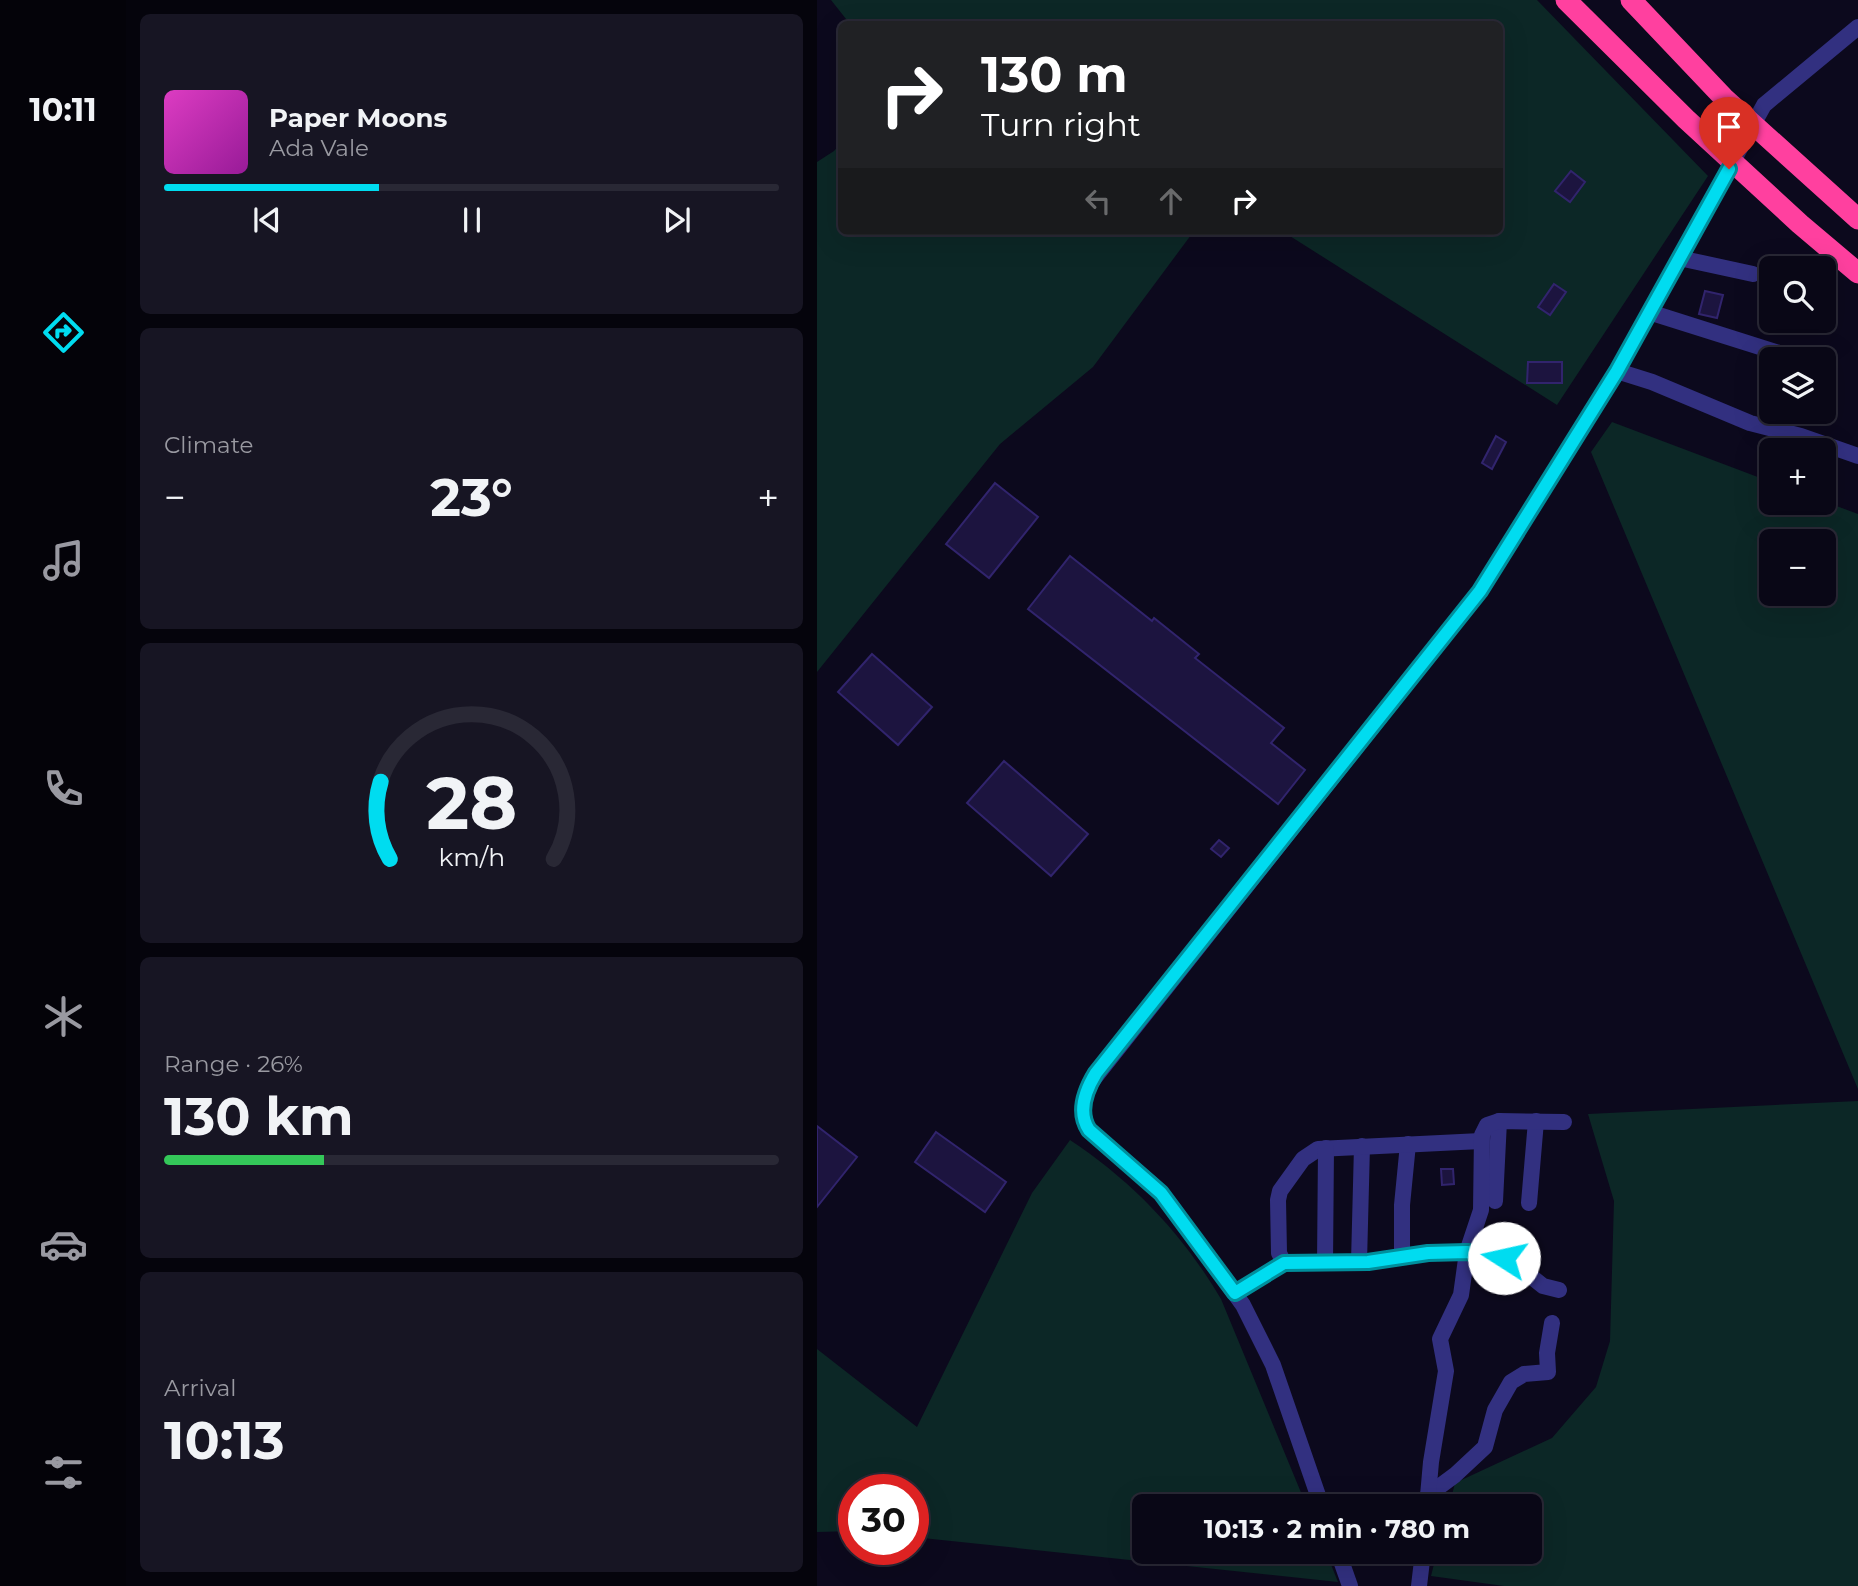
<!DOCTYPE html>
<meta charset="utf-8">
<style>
:root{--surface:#090716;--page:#171523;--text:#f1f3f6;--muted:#9999a1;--line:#292835;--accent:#00dcf0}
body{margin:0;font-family:Montserrat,sans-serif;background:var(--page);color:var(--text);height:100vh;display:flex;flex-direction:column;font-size:26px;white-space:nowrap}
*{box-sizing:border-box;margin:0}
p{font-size:23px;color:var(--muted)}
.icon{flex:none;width:38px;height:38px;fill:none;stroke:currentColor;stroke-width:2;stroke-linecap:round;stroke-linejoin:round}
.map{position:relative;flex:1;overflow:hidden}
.drawer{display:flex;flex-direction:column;gap:14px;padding:14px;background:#05040c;width:691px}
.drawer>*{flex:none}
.hud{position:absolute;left:21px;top:21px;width:665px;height:214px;border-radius:10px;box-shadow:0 7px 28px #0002,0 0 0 2px var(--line);background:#202124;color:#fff;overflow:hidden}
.fabs{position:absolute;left:942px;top:256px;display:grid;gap:14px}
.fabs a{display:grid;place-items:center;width:77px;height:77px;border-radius:10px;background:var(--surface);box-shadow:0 7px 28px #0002,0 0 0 2px var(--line);font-size:35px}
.speed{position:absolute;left:21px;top:1474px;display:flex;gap:14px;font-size:35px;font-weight:700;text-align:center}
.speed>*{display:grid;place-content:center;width:91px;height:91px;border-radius:50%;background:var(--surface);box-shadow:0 7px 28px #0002,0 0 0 2px var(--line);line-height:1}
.speed .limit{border:10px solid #d22;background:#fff;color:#111}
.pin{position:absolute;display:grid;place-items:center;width:60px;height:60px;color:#fff;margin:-72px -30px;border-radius:50% 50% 50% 0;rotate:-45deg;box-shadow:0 0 7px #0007}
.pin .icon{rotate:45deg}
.me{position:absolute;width:77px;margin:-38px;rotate:280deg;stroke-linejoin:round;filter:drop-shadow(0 0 5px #0008)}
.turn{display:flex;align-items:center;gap:24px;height:147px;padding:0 28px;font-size:32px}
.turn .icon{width:91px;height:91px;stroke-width:2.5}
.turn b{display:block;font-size:49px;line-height:60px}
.lanes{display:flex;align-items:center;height:66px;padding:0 28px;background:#0003;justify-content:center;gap:35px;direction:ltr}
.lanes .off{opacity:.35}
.big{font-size:52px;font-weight:700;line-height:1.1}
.drawer .tile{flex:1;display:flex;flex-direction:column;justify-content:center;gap:10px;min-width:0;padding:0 24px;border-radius:10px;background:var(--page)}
.drawer .dial{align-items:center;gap:0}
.dial svg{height:182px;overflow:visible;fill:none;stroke:var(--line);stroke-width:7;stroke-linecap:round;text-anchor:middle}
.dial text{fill:var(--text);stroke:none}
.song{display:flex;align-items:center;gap:21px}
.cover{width:84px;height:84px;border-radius:10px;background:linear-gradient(135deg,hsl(310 70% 55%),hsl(300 70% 35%))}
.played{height:7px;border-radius:4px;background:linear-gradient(90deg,var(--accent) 35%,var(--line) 35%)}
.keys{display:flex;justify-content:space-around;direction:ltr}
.heat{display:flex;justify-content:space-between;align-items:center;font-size:38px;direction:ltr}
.charge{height:10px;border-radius:5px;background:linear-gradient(90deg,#34c759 26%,var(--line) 0)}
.trip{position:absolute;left:315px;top:1494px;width:410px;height:70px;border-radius:10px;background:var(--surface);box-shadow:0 7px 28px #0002,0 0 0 2px var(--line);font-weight:700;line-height:70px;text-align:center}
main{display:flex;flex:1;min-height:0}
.menu{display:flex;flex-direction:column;width:126px;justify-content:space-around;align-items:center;background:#040309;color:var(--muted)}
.menu .icon{width:49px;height:49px}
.menu .active{color:var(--accent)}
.menu b{font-size:32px;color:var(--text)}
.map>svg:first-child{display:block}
.green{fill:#0c2726;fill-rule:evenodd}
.building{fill:#1c143f;stroke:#31246d;stroke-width:2}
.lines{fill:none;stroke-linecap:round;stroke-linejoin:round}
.minor{stroke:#323080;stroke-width:16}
.highway{stroke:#ff409f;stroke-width:21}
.route-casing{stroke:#008f9c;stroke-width:18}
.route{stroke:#00dcf0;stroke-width:12}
</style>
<main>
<nav class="menu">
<b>10:11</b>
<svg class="icon active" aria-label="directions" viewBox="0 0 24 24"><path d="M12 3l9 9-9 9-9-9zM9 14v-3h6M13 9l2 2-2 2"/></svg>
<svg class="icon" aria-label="music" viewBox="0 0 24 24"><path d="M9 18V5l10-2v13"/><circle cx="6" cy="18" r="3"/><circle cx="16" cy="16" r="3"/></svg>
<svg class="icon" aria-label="phone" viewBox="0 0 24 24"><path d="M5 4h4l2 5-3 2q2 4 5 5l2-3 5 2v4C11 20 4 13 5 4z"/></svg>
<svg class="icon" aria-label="climate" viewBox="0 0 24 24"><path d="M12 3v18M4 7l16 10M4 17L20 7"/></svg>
<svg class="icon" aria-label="car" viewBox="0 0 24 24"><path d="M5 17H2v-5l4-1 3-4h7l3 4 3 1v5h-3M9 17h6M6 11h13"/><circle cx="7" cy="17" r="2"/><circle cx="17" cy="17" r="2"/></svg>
<svg class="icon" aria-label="filters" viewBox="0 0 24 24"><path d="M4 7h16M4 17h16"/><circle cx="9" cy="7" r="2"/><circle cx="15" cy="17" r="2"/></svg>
</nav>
<section class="drawer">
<div class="tile">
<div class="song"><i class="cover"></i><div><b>Paper Moons</b><p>Ada Vale</p></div></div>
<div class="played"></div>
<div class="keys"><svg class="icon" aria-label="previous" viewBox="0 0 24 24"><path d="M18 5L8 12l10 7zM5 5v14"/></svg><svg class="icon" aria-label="pause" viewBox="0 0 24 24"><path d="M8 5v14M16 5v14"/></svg><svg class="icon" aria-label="next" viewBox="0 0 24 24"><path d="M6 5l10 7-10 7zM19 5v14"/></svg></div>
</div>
<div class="tile"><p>Climate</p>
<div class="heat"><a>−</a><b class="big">23°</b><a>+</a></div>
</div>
<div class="tile dial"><svg viewBox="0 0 100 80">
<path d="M14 69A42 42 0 1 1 86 69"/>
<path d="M14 69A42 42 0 0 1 10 35" stroke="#00dcf0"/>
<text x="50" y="56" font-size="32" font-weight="700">28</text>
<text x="50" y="72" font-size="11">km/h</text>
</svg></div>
<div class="tile"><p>Range · 26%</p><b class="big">130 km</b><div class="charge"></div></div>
<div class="tile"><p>Arrival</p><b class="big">10:13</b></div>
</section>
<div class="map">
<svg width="1041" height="1586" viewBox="0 0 1041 1586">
<rect width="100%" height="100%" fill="#0c091d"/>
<g class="green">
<path d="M14 0H720L891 176 740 405 465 231H682V24H33Z"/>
<path d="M24 143V231H377L276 367 183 444 0 672V162L17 151Z"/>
<path d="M795 422 954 482V502L1006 501 1041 514V1089L774 452ZM954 541H1006V593H954Z"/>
<path d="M1041 1101V1586H687L614 1576 620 1552H712V1507H632L638 1483 735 1438 779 1387 793 1341 797 1201 771 1114Z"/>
<path d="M253 1140C316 1182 365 1233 404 1299L490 1507H327V1552H509L521 1582 96 1537V1489H37V1531L0 1532V1349L100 1427 215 1193Z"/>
</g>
<g class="building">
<path d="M754 171 768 182 753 202 738 191Z"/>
<path d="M737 284 749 292 733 315 721 307Z"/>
<path d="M888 291 906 295 900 318 882 314Z"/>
<path d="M711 362H745V383H710Z"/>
<path d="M679 436 689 442 675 469 665 463Z"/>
<path d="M178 483 221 517 172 578 129 544Z"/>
<path d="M253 556 335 621 337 618 382 654 378 658 467 728 454 743 488 770 461 804 211 609Z"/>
<path d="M55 654 115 707 81 745 21 692Z"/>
<path d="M187 761 271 834 234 876 150 803Z"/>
<path d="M402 840 412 848 404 857 394 849Z"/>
<path d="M0 1126 40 1157 0 1207Z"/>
<path d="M119 1132 189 1182 168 1212 98 1162Z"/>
<path d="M624 1169H636L637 1184 625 1185Z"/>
<path d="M696 1243 713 1244 712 1256 695 1251Z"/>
</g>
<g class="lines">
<g class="minor">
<path d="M862 258 936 274"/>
<path d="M832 312 981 359"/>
<path d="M800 371 835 382 933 423 984 436 1041 456"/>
<path d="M678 1201 682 1121"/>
<path d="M712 1203 719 1121"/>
<path d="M585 1257V1205L591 1144"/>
<path d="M542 1262 545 1146"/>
<path d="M467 1263 462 1253 461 1200 463 1191 486 1159 501 1149 664 1141"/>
<path d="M508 1263 509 1148"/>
<path d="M418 1293 467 1263 551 1262 611 1253 650 1252 676 1256 696 1262 726 1286 742 1290"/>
<path d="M611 1495 638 1475 668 1447 678 1410 694 1382 707 1374 731 1372 730 1353 735 1323"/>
<path d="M505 1507 456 1365 426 1305 352 1203 336 1185 272 1130C263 1116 266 1100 272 1085L663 591 800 371 947 105 1041 27"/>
<path d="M610 1507 614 1462 629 1371 623 1339 644 1295 650 1252 664 1210 665 1135 670 1125 682 1121 747 1122"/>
<path d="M521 1552 533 1586"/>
<path d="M602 1586 606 1552"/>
</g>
<g class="highway">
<path d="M749 0 869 119 983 224 1041 273"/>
<path d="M814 0 907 98 1041 219"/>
</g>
</g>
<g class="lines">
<defs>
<path id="route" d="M687 1258 650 1252 611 1253 551 1262 467 1263 418 1293 344 1193 272 1130C260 1112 268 1091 279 1073L663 591 800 371 912 169"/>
</defs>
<use href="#route" class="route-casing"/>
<use href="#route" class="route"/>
</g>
</svg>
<div class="fabs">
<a><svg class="icon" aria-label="search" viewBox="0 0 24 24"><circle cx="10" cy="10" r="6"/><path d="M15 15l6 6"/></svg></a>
<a><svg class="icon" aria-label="layers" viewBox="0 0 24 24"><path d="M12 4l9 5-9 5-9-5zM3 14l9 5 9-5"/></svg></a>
<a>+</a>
<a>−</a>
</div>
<div class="speed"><div class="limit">30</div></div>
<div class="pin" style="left:912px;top:169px;background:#d93025"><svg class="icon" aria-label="arrive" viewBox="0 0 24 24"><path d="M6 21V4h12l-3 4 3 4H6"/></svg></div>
<svg class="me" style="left:687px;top:1258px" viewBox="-20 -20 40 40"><circle r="19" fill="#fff"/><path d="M0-13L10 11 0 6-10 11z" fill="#00dcf0"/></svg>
<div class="trip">10:13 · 2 min · 780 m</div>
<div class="hud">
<div class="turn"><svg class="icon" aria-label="right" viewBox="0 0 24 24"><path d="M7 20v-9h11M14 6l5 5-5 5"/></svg><div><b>130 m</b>Turn right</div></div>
<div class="lanes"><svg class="icon off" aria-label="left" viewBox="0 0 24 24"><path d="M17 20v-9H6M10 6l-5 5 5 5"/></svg><svg class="icon off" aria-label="ahead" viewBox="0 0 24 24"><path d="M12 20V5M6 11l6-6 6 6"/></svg><svg class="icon" aria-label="right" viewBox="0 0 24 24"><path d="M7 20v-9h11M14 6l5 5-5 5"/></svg></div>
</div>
</div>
</main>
